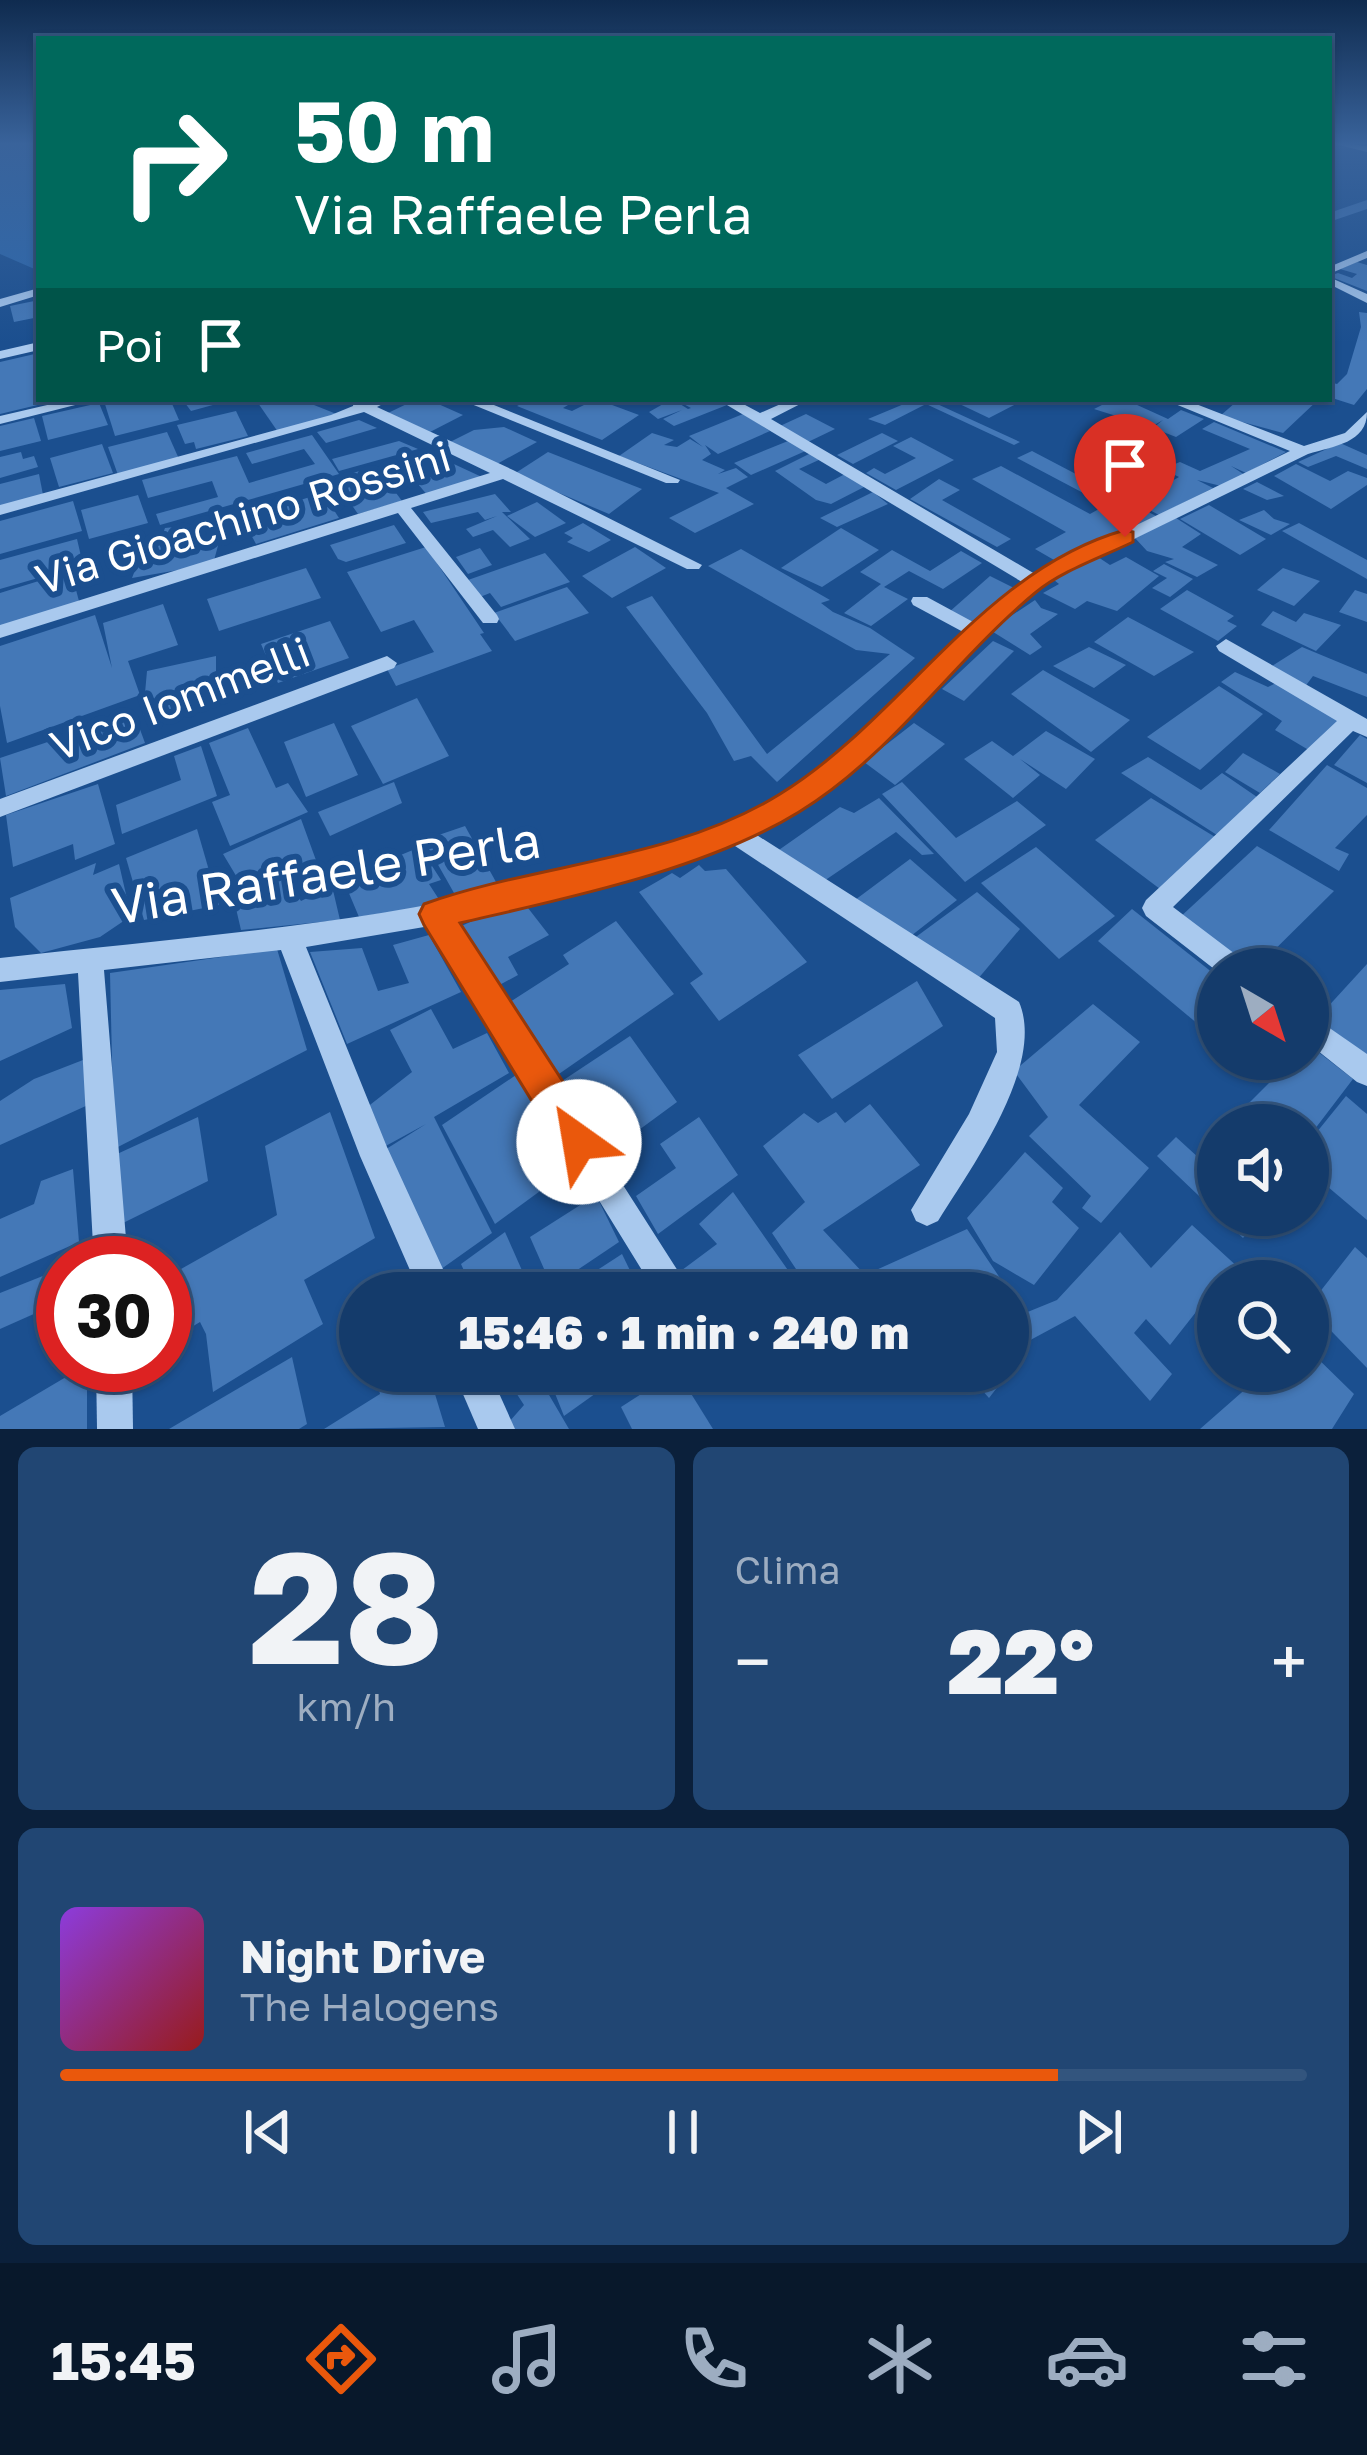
<!DOCTYPE html>
<html lang="it">
<meta charset="utf-8">
<style>
:root{--surface:#143b6b;--page:#214673;--text:#f1f3f6;--muted:#9dadc1;--line:#33557e;--accent:#ea580c}
body{margin:0;font-family:"Golos Text",sans-serif;background:var(--page);color:var(--text);height:100vh;display:flex;flex-direction:column;font-size:45px;white-space:nowrap}
*{box-sizing:border-box;margin:0}
p{font-size:39px;color:var(--muted)}
.icon{flex:none;width:66px;height:66px;fill:none;stroke:currentColor;stroke-width:2;stroke-linecap:round;stroke-linejoin:round}
.map{position:relative;height:1429px;overflow:hidden}
.sheet{display:flex;flex-direction:column;gap:18px;padding:18px;background:#0b203b;flex:1}
.sheet>*{flex:none}
.banner{position:absolute;left:36px;top:36px;width:1296px;height:366px;border-radius:0px;box-shadow:0 3px 9px #0004,0 0 0 3px var(--line);background:#00695c;color:#fff;overflow:hidden}
.needle{width:78px;rotate:141deg}
.tools{position:absolute;left:1197px;top:948px;display:grid;gap:24px}
.tools a{display:grid;place-items:center;width:132px;height:132px;border-radius:50%;background:var(--surface);box-shadow:0 3px 9px #0004,0 0 0 3px var(--line);font-size:60px}
.speed{position:absolute;left:36px;top:1236px;display:flex;gap:24px;font-size:60px;font-weight:700;text-align:center}
.speed>*{display:grid;place-content:center;width:156px;height:156px;border-radius:50%;background:var(--surface);box-shadow:0 3px 9px #0004,0 0 0 3px var(--line);line-height:1}
.speed .limit{border:18px solid #d22;background:#fff;color:#111}
.pin{position:absolute;display:grid;place-items:center;width:102px;height:102px;color:#fff;margin:-123px -51px;border-radius:50% 50% 50% 0;rotate:-45deg;box-shadow:0 0 12px #0007}
.pin .icon{rotate:45deg}
.me{position:absolute;width:132px;margin:-66px;rotate:328deg;stroke-linejoin:round;filter:drop-shadow(0 0 9px #0008)}
.turn{display:flex;align-items:center;gap:42px;height:252px;padding:0 60px;font-size:54px}
.turn .icon{width:156px;height:156px;stroke-width:2.5}
.turn b{display:block;font-size:84px;line-height:102px}
.then{display:flex;align-items:center;height:114px;padding:0 60px;background:#0003;gap:24px;font-size:45px}
.big{font-size:90px;font-weight:800;line-height:1.1}
.sheet .tile{flex:1;display:flex;flex-direction:column;justify-content:center;gap:18px;min-width:0;padding:0 42px;border-radius:18px;background:var(--page)}
.sheet .dial{align-items:center;gap:0}
.dial b{font-size:156px;line-height:1}
.song{display:flex;align-items:center;gap:36px}
.cover{width:144px;height:144px;border-radius:18px;background:linear-gradient(135deg,hsl(270 70% 55%),hsl(0 70% 35%))}
.played{height:12px;border-radius:6px;background:linear-gradient(90deg,var(--accent) 80%,var(--line) 80%)}
.keys{display:flex;justify-content:space-around;direction:ltr}
.heat{display:flex;justify-content:space-between;align-items:center;font-size:66px;direction:ltr}
.sheet .tiles{flex:1;display:grid;gap:18px;grid-template-columns:1fr 1fr}
.tile:last-child{grid-column:span 2}
.trip{position:absolute;left:339px;top:1272px;width:690px;height:120px;border-radius:60px;background:var(--surface);box-shadow:0 3px 9px #0004,0 0 0 3px var(--line);font-weight:800;line-height:120px;text-align:center}
.dock{display:flex;height:192px;justify-content:space-around;align-items:center;background:#08182b;color:var(--muted)}
.dock .icon{width:84px;height:84px}
.dock .current{color:var(--accent)}
.dock b{font-size:54px;color:var(--text)}
.map>svg:first-child{display:block}
.green{fill:#2e69ad}
.building{fill:#4478b7}
.lines{fill:none;stroke-linecap:round;stroke-linejoin:round}
.minor{fill:#a9c9ee;fill-rule:evenodd}
.route{fill:#ea580c;stroke:#983908;stroke-width:3}
.labels{text-anchor:middle;stroke-width:12;stroke-linejoin:round;paint-order:stroke}
.street-label{font-size:42px;fill:#fff;stroke:#1b4f8f}
.near-street-label{font-size:51px;fill:#fff;stroke:#1b4f8f}
</style>
<div class="map">
<svg width="1367" height="1429" viewBox="0 0 1367 1429">
<rect width="100%" height="100%" fill="#1b4f8f"/>
<path class="green" d="M0 143H39V271L0 254Z"/>
<g class="building">
<path d="M1367 200V209L1329 222V213Z"/>
<path d="M1357 262 1367 265V291L1329 276 1338 273 1352 278 1357 274 1340 269Z"/>
<path d="M39 300V317L14 322 10 306Z"/>
<path d="M1359 312 1367 313V389L1354 405 1329 397V382L1337 384 1347 374 1361 327Z"/>
<path d="M39 353V399L54 401 0 414V362Z"/>
<path d="M170 399 179 420 115 436 104 401Z"/>
<path d="M182 399H230L231 400 191 411Z"/>
<path d="M274 399H299L339 415 278 432 258 403Z"/>
<path d="M417 399H427L463 415 430 432 388 413Z"/>
<path d="M530 399H578L563 408 572 411 596 399 639 415 602 440 517 406Z"/>
<path d="M672 399 688 409 691 408 674 399H717L727 405 674 426 663 419 682 410 658 419 649 412Z"/>
<path d="M916 399H944L935 403 1020 442 1014 445 926 404 885 425 868 419Z"/>
<path d="M949 399H1014L1020 402 989 418Z"/>
<path d="M1114 399H1124L1168 419 1181 410 1204 419 1176 437 1153 428 1163 420 1151 427 1094 409Z"/>
<path d="M1229 399H1319L1283 433 1220 416 1236 402Z"/>
<path d="M99 403 108 425 48 440 42 416Z"/>
<path d="M236 411 248 436 196 449 194 442 185 444 177 425Z"/>
<path d="M743 414 770 431 718 454 705 445 711 454 702 460 725 470 718 474 736 468 748 477 726 488 754 504 695 533 669 518 719 493 619 456 652 433 674 440 664 445 677 447 690 439 703 447 689 436Z"/>
<path d="M806 414 835 429 808 442 780 426Z"/>
<path d="M34 418 41 441 0 451V426Z"/>
<path d="M359 420 377 428 326 443 317 432Z"/>
<path d="M1214 422 1286 452 1246 473 1231 466 1245 475 1221 486 1197 480 1213 488 1159 515 1075 470 1105 456 1125 466 1106 476 1145 496 1179 477 1140 458 1147 455 1170 466 1180 462 1200 471 1250 449 1202 429Z"/>
<path d="M504 427 537 442 497 464 450 442 474 430Z"/>
<path d="M167 432 179 459 118 475 108 447Z"/>
<path d="M882 433 898 441 853 464 837 455Z"/>
<path d="M312 435 339 474 160 525 156 514 218 497 212 481 148 498 142 480 237 456 249 483 315 464 304 449 252 464 246 453Z"/>
<path d="M911 437 954 460 896 490 866 473 874 468 885 474 916 458 893 446Z"/>
<path d="M793 439 810 449 751 475 734 463Z"/>
<path d="M399 441 418 449 339 471 332 459Z"/>
<path d="M1340 443 1367 455V469L1336 456 1308 467 1298 462Z"/>
<path d="M102 444 113 473 59 487 50 458Z"/>
<path d="M1032 451 1156 516 1061 564 1035 549 1066 532 972 479 1001 466 1090 514 1106 505 1017 458Z"/>
<path d="M21 452 23 459 34 456 38 467 0 478V457Z"/>
<path d="M428 452 484 478 428 496 399 461Z"/>
<path d="M548 452 642 489 609 514 514 474Z"/>
<path d="M811 453 821 459 799 469 826 484 845 474 866 486 831 504 816 500 775 471Z"/>
<path d="M1296 464 1330 481 1348 471 1367 478V485L1331 509 1274 476Z"/>
<path d="M376 466 402 501 358 514 342 491 347 489 343 476Z"/>
<path d="M39 474 43 495 0 506V484Z"/>
<path d="M939 479 960 490 942 500 1011 539 997 547 910 499Z"/>
<path d="M1257 482 1284 496 1267 500 1243 489Z"/>
<path d="M873 492 888 504 837 527 820 518Z"/>
<path d="M323 493 339 518 256 544 242 518Z"/>
<path d="M495 494 511 512H502L530 539 510 547 493 530 473 537 466 529 497 516 485 520 478 512 431 523 423 512Z"/>
<path d="M138 495 148 523 89 539 81 510Z"/>
<path d="M73 501 82 531 0 554V521Z"/>
<path d="M537 502 566 523 535 537 507 516Z"/>
<path d="M1209 505 1261 536 1266 539 1240 555 1180 519Z"/>
<path d="M1264 510 1274 519 1290 524 1271 535 1239 520Z"/>
<path d="M1176 518 1201 534 1182 547 1218 565 1197 577 1165 562 1174 559 1147 551 1135 538Z"/>
<path d="M583 523 611 540 589 552 567 542 573 538 564 533Z"/>
<path d="M1299 523 1367 560V579L1282 531Z"/>
<path d="M205 524 199 544 219 542 213 564 132 578 142 552 156 551 165 528Z"/>
<path d="M394 525 406 543 346 562 338 559 330 545Z"/>
<path d="M841 528 879 550 822 587 781 568Z"/>
<path d="M77 539 83 565 0 589V560Z"/>
<path d="M426 547 484 633 480 634 492 651 396 686 387 669 434 652 414 620 381 632 347 572Z"/>
<path d="M635 547 666 568 612 598 582 576Z"/>
<path d="M480 548 492 565 468 574 456 557Z"/>
<path d="M741 549 830 600 821 603 833 612 870 628 915 658 777 782 751 756 734 761 707 713 626 607 652 596 767 754 890 654 856 650 708 566Z"/>
<path d="M892 550 930 571 961 551 982 563 943 589 909 571 884 587 908 599 871 626 844 613 881 584 860 572Z"/>
<path d="M545 553 570 582 501 607 490 593 480 597 468 580Z"/>
<path d="M1095 555 1110 565 1126 557 1159 576 1117 611 1087 601 1075 609 1043 593 1059 584 1054 580Z"/>
<path d="M1164 564 1193 579 1170 597 1152 588 1167 578 1153 571Z"/>
<path d="M306 568 321 598 219 631 207 599Z"/>
<path d="M1283 568 1320 581 1294 606 1257 590Z"/>
<path d="M71 571 80 605 0 630V593Z"/>
<path d="M990 576 1014 588 972 626 948 613Z"/>
<path d="M567 587 589 613 515 641 494 613Z"/>
<path d="M1187 590 1234 616 1227 621 1237 626 1218 641 1160 609Z"/>
<path d="M1355 590 1367 594V622L1339 612Z"/>
<path d="M1035 600 1041 608 1058 614 1030 634 1042 647 1030 655 990 630Z"/>
<path d="M163 604 178 645 128 661 140 695 7 743 0 706V646L95 615 112 668 103 623Z"/>
<path d="M1273 611 1296 622 1304 613 1341 625 1316 651 1261 625Z"/>
<path d="M1128 617 1194 652 1154 676 1094 642Z"/>
<path d="M330 621 349 658 278 683 261 644Z"/>
<path d="M993 641 1014 651 964 701 942 689Z"/>
<path d="M1089 647 1126 665 1094 688 1053 666Z"/>
<path d="M1302 647 1367 674V697L1313 676 1304 688 1269 668Z"/>
<path d="M216 656V699L143 715 147 671Z"/>
<path d="M1043 670 1130 720 1091 752 1011 694Z"/>
<path d="M1235 672 1268 687 1276 683 1342 722 1312 752 1275 730 1282 721 1221 682Z"/>
<path d="M1219 686 1263 714 1200 770 1147 737Z"/>
<path d="M417 698 449 756 383 784 351 726Z"/>
<path d="M134 713 145 743 6 796 0 758Z"/>
<path d="M334 723 358 775 306 797 284 742Z"/>
<path d="M914 723 945 744 895 785 864 762Z"/>
<path d="M248 728 276 788 288 783 308 812 230 846 212 802 230 795 209 743Z"/>
<path d="M1046 731 1095 759 1066 789 1020 759 1040 775 1013 798 964 759 992 741 1013 756Z"/>
<path d="M1360 735 1367 739V783L1334 765Z"/>
<path d="M201 746 217 796 122 834 116 805 181 780 174 756Z"/>
<path d="M1243 753 1280 774 1260 793 1225 772Z"/>
<path d="M1148 757 1201 790 1222 773 1257 797 1220 837 1121 773Z"/>
<path d="M1327 765 1367 788V815L1335 848 1349 854 1339 871 1269 830Z"/>
<path d="M394 782 402 803 330 836 318 812Z"/>
<path d="M902 782 956 838 1017 801 1046 825 965 882 882 794Z"/>
<path d="M98 784 115 844 75 860 73 844 13 867 6 815Z"/>
<path d="M879 798 934 854 922 855 896 832 824 881 776 852 840 807 854 813Z"/>
<path d="M1151 798 1220 840 1164 892 1095 840Z"/>
<path d="M301 819 317 863 285 878 301 901 332 886 340 920 241 930 234 900 247 894 223 854Z"/>
<path d="M465 826 496 882 458 900 424 840Z"/>
<path d="M197 829 219 905 144 920 126 858Z"/>
<path d="M1257 846 1334 891 1255 969H1246L1178 919Z"/>
<path d="M420 847 441 880 429 884 442 904 359 917 343 879Z"/>
<path d="M1036 847 1115 916 1059 959 981 883Z"/>
<path d="M910 859 957 900 907 939 855 900Z"/>
<path d="M96 863 93 875 119 864 131 916 100 937 41 953 15 927 10 898Z"/>
<path d="M699 865 705 871 726 869 807 962 719 1021 690 983 703 974 639 892 672 873 680 878Z"/>
<path d="M977 892 1020 929 977 980 909 942Z"/>
<path d="M521 899 549 935 508 957 518 975 492 989 457 928Z"/>
<path d="M1132 909 1218 977 1216 1039 1098 941Z"/>
<path d="M616 921 674 994 556 1076 507 1004 569 964 563 955Z"/>
<path d="M429 935 461 992 347 1044 310 952 362 948 378 991 409 983 393 945Z"/>
<path d="M277 949 307 1050 114 1149 110 973Z"/>
<path d="M1367 964V1066L1313 1023Z"/>
<path d="M917 981 943 1026 832 1099 798 1055Z"/>
<path d="M65 984 72 1028 0 1061V990Z"/>
<path d="M1093 1004 1140 1042 1079 1105 1149 1168 1101 1223 1082 1208 1091 1196 1029 1136 1048 1117 1014 1071Z"/>
<path d="M431 1009 453 1049 487 1033 509 1073 434 1117 492 1233 437 1272 383 1151 426 1124 382 1148 366 1108 412 1072 390 1030Z"/>
<path d="M630 1036 677 1102 598 1160 553 1087Z"/>
<path d="M1308 1044 1353 1079 1308 1138V1125H1237L1232 1120 1272 1080 1243 1059H1308Z"/>
<path d="M83 1060 88 1105 0 1145V1101L34 1079Z"/>
<path d="M516 1075 573 1167 495 1224 442 1125Z"/>
<path d="M1346 1096 1367 1114V1220L1308 1170V1143Z"/>
<path d="M870 1104 920 1165 823 1230 865 1275 967 1229 1000 1278 974 1293H812L772 1233 805 1202 763 1146 804 1113 818 1123 836 1112 845 1123Z"/>
<path d="M330 1112 375 1238 304 1280 323 1324 213 1392 206 1334 200 1322 165 1343V1278L277 1215 265 1146Z"/>
<path d="M198 1117 208 1181 121 1224 117 1154Z"/>
<path d="M699 1117 738 1175 658 1234 636 1196 676 1168 660 1144Z"/>
<path d="M1176 1137 1212 1170 1218 1163V1214L1157 1156Z"/>
<path d="M1025 1152 1063 1188 1052 1202 1079 1228 1034 1285 993 1261 967 1218Z"/>
<path d="M73 1169 79 1242 0 1277V1219L34 1204 41 1181Z"/>
<path d="M733 1192 804 1293H750L741 1279 725 1293H687L674 1276 717 1244 699 1224Z"/>
<path d="M596 1195 619 1242 552 1287 530 1237Z"/>
<path d="M1219 1215H1261L1243 1238Z"/>
<path d="M1192 1225 1253 1281H1218V1332L1196 1312 1170 1345 1146 1319 1134 1333 1172 1374 1150 1401 1075 1316 1008 1352V1320L1057 1300 1120 1232 1151 1268Z"/>
<path d="M505 1232 532 1293H474L461 1264Z"/>
<path d="M1355 1247 1367 1258V1368L1308 1307Z"/>
<path d="M622 1254 638 1287 629 1293H562Z"/>
<path d="M63 1268V1301L0 1329V1293Z"/>
<path d="M1308 1349 1354 1394 1332 1429H1200L1249 1386 1235 1371H1308Z"/>
<path d="M292 1357 307 1424 299 1429H169Z"/>
<path d="M62 1365H87V1429H0V1416L66 1377Z"/>
<path d="M374 1371H428L445 1427 324 1429 380 1394Z"/>
<path d="M506 1371H535L569 1429H512L509 1422 524 1405 503 1373Z"/>
<path d="M546 1371H618L620 1376 564 1416Z"/>
<path d="M677 1371 713 1429H632L621 1407Z"/>
<path d="M965 1371H995L1003 1380 989 1398Z"/>
</g>
<g class="lines">
<g class="minor">
<path d="M1338 143 1367 146V152L1339 145Z"/>
<path d="M1367 251V258L1329 274V267Z"/>
<path d="M1329 277 1367 294V303L1329 284Z"/>
<path d="M39 288V295L0 307V299Z"/>
<path d="M39 342V350L0 359V351Z"/>
<path d="M73 399H99L0 424V416Z"/>
<path d="M372 399H392L377 407 513 470 702 565 699 569H687L503 479 411 508 497 615 499 619 497 623H483L398 513 0 638V625L490 473 364 412 0 515V505L331 415 353 406 354 401Z"/>
<path d="M459 399H479L680 480 678 483H666Z"/>
<path d="M717 399H734L760 413 792 399H810L771 419 1035 574 1290 451 1163 399H1183L1304 446 1345 433 1367 412C1367 443 1334 446 1308 454L1040 585 988 632 885 740 799 808 752 832 1019 1002C1046 1065 971 1168 938 1221L927 1226 916 1221 911 1210 969 1114 997 1052 995 1018 729 842 591 889 455 922 692 1293H656L430 926 306 947 387 1147 454 1293H420L360 1156 281 950 104 970 128 1263H94L78 973 0 982V958C216 934 438 920 646 850 692 835 739 821 781 796 848 757 910 687 965 633L913 605 911 601 913 597H927L975 623 1022 582Z"/>
<path d="M1226 639 1367 719V737L1353 731 1173 907 1243 960 1247 969H1218V972L1146 916 1142 908 1146 900 1337 721 1219 651 1216 646Z"/>
<path d="M387 656 397 663 394 668 0 817V799Z"/>
<path d="M1308 1013 1367 1054V1086L1357 1082 1308 1043Z"/>
<path d="M96 1365H132L133 1429H97Z"/>
<path d="M453 1371H489L515 1429H478Z"/>
</g>
</g>
<linearGradient id="sky" x2="0" y2="1"><stop stop-color="#0f2b4f"/><stop offset="0.42" stop-color="#39639b"/><stop offset="1" stop-color="#39639b" stop-opacity="0"/></linearGradient>
<rect width="1367" height="343" fill="url(#sky)"/>
<path class="route" d="M1125 530 1133 532V542C1102 557 1061 571 1035 593 953 661 892 755 799 812 705 870 567 898 460 923L593 1128 599 1142 593 1155 579 1161 565 1155 424 925 419 914 424 904C538 863 672 861 780 794 902 719 982 570 1125 530Z"/>
<g class="labels">
<g class="street-label">
<text transform="translate(243 518) rotate(-17)" y="15">Via Gioachino Rossini</text>
<text transform="translate(180 699) rotate(-21)" y="15">Vico Iommelli</text>
</g>
<g class="near-street-label">
<text transform="translate(326 873) rotate(-9)" y="18">Via Raffaele Perla</text>
</g>
</g>
</svg>
<div class="tools">
<a><svg class="needle" viewBox="-14 -14 28 28"><path d="M0-13l5 13h-10z" fill="#e53935"/><path d="M0 13l5-13h-10z" fill="#9dadc1"/></svg></a>
<a><svg class="icon" aria-label="sound" viewBox="0 0 24 24"><path d="M4 9h4l5-4v14l-5-4H4zM17 9q2 3 0 6"/></svg></a>
<a><svg class="icon" aria-label="search" viewBox="0 0 24 24"><circle cx="10" cy="10" r="6"/><path d="M15 15l6 6"/></svg></a>
</div>
<div class="speed"><div class="limit">30</div></div>
<div class="pin" style="left:1125px;top:537px;background:#d93025"><svg class="icon" aria-label="arrive" viewBox="0 0 24 24"><path d="M6 21V4h12l-3 4 3 4H6"/></svg></div>
<svg class="me" style="left:579px;top:1142px" viewBox="-20 -20 40 40"><circle r="19" fill="#fff"/><path d="M0-13L10 11 0 6-10 11z" fill="#ea580c"/></svg>
<div class="trip">15:46 · 1 min · 240 m</div>
<div class="banner">
<div class="turn"><svg class="icon" aria-label="right" viewBox="0 0 24 24"><path d="M7 20v-9h11M14 6l5 5-5 5"/></svg><div><b>50 m</b>Via Raffaele Perla</div></div>
<div class="then">Poi<svg class="icon" aria-label="arrive" viewBox="0 0 24 24"><path d="M6 21V4h12l-3 4 3 4H6"/></svg></div>
</div>
</div>
<section class="sheet">
<div class="tiles">
<div class="tile dial"><b>28</b><p>km/h</p></div>
<div class="tile"><p>Clima</p>
<div class="heat"><a>−</a><b class="big">22°</b><a>+</a></div>
</div>
<div class="tile">
<div class="song"><i class="cover"></i><div><b>Night Drive</b><p>The Halogens</p></div></div>
<div class="played"></div>
<div class="keys"><svg class="icon" aria-label="previous" viewBox="0 0 24 24"><path d="M18 5L8 12l10 7zM5 5v14"/></svg><svg class="icon" aria-label="pause" viewBox="0 0 24 24"><path d="M8 5v14M16 5v14"/></svg><svg class="icon" aria-label="next" viewBox="0 0 24 24"><path d="M6 5l10 7-10 7zM19 5v14"/></svg></div>
</div>
</div>
</section>
<nav class="dock">
<b>15:45</b>
<svg class="icon current" aria-label="directions" viewBox="0 0 24 24"><path d="M12 3l9 9-9 9-9-9zM9 14v-3h6M13 9l2 2-2 2"/></svg>
<svg class="icon" aria-label="music" viewBox="0 0 24 24"><path d="M9 18V5l10-2v13"/><circle cx="6" cy="18" r="3"/><circle cx="16" cy="16" r="3"/></svg>
<svg class="icon" aria-label="phone" viewBox="0 0 24 24"><path d="M5 4h4l2 5-3 2q2 4 5 5l2-3 5 2v4C11 20 4 13 5 4z"/></svg>
<svg class="icon" aria-label="climate" viewBox="0 0 24 24"><path d="M12 3v18M4 7l16 10M4 17L20 7"/></svg>
<svg class="icon" aria-label="car" viewBox="0 0 24 24"><path d="M5 17H2v-5l4-1 3-4h7l3 4 3 1v5h-3M9 17h6M6 11h13"/><circle cx="7" cy="17" r="2"/><circle cx="17" cy="17" r="2"/></svg>
<svg class="icon" aria-label="filters" viewBox="0 0 24 24"><path d="M4 7h16M4 17h16"/><circle cx="9" cy="7" r="2"/><circle cx="15" cy="17" r="2"/></svg>
</nav>
